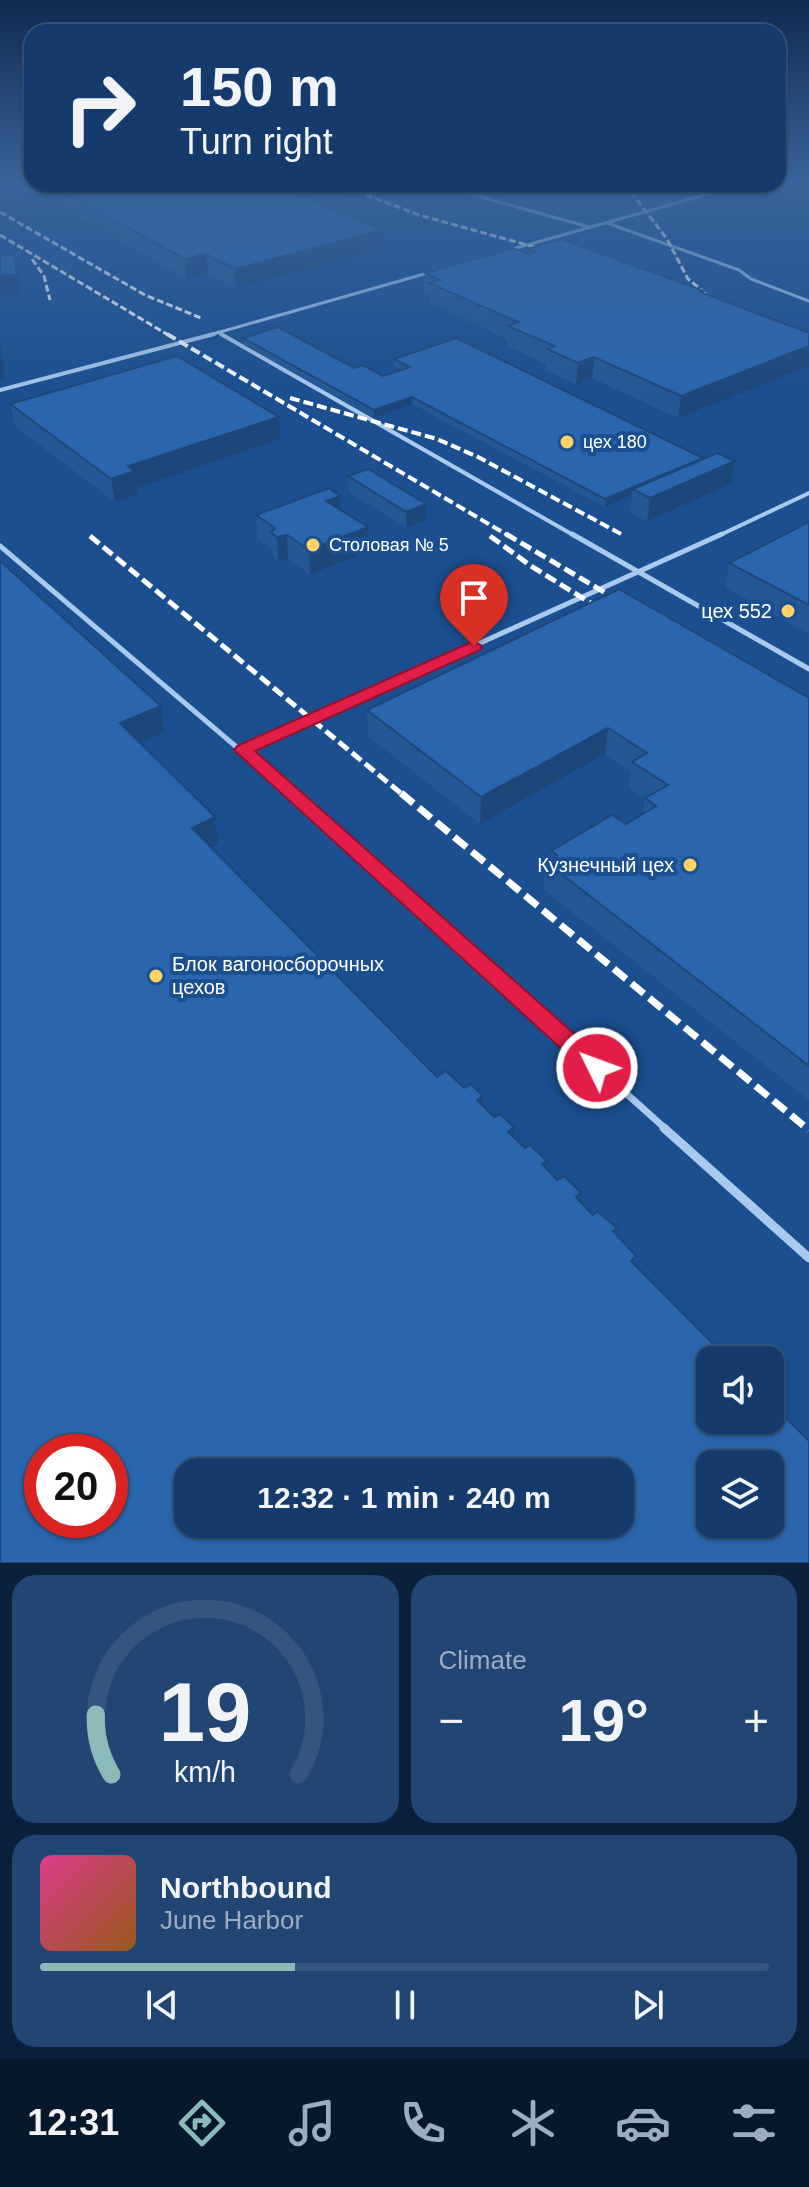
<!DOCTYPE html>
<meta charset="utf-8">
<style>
:root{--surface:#143b6b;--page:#214673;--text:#f1f3f6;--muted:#9dadc1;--line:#33557e;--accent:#8bbbb9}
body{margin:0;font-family:Helvetica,sans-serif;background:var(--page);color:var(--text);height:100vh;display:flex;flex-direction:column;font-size:30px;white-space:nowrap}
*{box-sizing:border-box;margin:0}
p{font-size:26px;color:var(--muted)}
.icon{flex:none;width:44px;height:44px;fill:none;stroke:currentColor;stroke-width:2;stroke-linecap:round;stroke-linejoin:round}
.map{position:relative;height:1563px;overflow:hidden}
.sheet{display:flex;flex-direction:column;gap:12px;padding:12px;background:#0b203b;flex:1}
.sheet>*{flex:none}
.top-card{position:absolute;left:24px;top:24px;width:762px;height:168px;border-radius:24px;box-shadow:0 2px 6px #0004,0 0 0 2px var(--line);background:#143b6b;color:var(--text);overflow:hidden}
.tools{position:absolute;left:696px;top:1346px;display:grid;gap:16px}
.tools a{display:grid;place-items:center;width:88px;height:88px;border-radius:16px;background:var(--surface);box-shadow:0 2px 6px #0004,0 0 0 2px var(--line);font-size:40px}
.speed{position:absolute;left:24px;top:1434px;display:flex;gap:16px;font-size:40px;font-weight:700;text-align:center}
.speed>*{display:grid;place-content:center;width:104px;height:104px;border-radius:50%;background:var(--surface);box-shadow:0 2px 6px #0004,0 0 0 2px var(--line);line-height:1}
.speed .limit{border:12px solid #d22;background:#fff;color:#111}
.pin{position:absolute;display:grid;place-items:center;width:68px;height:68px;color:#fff;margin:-82px -34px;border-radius:50% 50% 50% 0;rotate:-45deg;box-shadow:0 0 8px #0007}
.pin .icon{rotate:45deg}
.me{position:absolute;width:88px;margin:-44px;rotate:312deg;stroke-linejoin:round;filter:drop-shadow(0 0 6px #0008)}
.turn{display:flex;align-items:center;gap:28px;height:168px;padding:0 24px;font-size:36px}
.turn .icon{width:104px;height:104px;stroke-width:2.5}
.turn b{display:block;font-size:56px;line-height:68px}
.big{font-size:60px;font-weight:600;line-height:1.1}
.sheet .widget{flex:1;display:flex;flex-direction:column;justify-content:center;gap:12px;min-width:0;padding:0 28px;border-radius:24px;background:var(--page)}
.sheet .dial{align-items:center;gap:0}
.dial svg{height:208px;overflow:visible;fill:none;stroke:var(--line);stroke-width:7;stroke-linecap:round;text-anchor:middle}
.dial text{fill:var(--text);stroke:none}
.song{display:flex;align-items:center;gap:24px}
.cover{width:96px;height:96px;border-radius:12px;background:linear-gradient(135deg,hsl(330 70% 55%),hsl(30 70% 35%))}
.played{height:8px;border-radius:4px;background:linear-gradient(90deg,var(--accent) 35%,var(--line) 35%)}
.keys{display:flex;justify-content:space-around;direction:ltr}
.heat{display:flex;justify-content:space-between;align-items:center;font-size:44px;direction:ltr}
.sheet .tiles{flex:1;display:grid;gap:12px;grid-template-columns:1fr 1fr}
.widget:last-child{grid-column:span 2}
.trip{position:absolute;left:174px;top:1458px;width:460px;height:80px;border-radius:24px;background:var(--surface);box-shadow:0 2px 6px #0004,0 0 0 2px var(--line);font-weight:600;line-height:80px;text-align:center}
.menu{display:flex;height:128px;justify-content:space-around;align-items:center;background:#08182b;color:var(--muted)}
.menu .icon{width:56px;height:56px}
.menu .on{color:var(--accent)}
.menu b{font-size:36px;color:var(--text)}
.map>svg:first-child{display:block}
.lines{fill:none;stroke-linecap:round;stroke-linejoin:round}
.service-far4{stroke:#a9c9ee;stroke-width:3}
.service-far3{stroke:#a9c9ee;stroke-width:4}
.service-far2{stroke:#a9c9ee;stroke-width:5}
.service-far1{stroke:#a9c9ee;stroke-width:7}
.service{stroke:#a9c9ee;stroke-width:9}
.rail-far3{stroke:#fff;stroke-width:3;stroke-dasharray:7 3;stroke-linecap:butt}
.rail-far2{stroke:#fff;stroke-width:4;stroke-dasharray:10 4;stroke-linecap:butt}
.rail-far1{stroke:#fff;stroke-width:5;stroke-dasharray:12 5;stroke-linecap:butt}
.rail{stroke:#fff;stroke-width:7;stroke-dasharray:16 7;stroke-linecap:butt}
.wall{fill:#245895}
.shaded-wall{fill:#1d4779}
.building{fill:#2a66ad;stroke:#1d4779;stroke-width:2;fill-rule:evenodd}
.route{fill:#e11d48;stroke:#92132f;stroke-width:2}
.poi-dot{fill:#ffd166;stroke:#1b4f8f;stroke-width:3}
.labels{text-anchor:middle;stroke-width:8;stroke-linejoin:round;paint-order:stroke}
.far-poi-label{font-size:18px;fill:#fff;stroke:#1b4f8f;text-anchor:start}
.poi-label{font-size:20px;fill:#fff;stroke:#1b4f8f;text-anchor:end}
</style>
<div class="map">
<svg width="809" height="1563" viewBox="0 0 809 1563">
<rect width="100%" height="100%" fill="#1b4f8f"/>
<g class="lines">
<g class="service-far4">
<path d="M435 184 589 227"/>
<path d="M607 223 739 270 751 279 809 301"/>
<path d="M509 250 744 184"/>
<path d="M218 332 224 336"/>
<path d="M206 336 498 253"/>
</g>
<g class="service-far3">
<path d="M221 334 575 536"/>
<path d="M0 390 214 334"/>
<path d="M718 536 809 493"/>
</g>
<g class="service-far2">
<path d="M572 534 809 669"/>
<path d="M0 546 293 795"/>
<path d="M243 750 722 534"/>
</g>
<path class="service-far1" d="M291 793 667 1130"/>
<path class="service" d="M664 1128 809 1258"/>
<g class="rail-far3">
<path d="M338 184 419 215 556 253"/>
<path d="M625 184 667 239 688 279 714 300"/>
<path d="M0 212 145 295 201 318"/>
<path d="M0 235 170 336"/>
<path d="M32 259 44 276 50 300"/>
</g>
<g class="rail-far2">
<path d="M167 334 509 536"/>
<path d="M290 398 437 439 478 457 621 534"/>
</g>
<g class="rail-far1">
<path d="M506 534 626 605"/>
<path d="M90 536 403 795"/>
<path d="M490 536 531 566 610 615"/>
</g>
<path class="rail" d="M401 793 809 1130"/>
</g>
<g class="wall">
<path d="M33 184H272L382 249 236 288 208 273 187 279 62 208 60 198Z"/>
<path d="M319 184H360V199L343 203 319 193Z"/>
<path d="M577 184H598V188L585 191 576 189Z"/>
<path d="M528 249 704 291 703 293 809 333V366L678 418 592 378 576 384 545 370 546 364 507 346V339L429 303V295L424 293 425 273 528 254Z"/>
<path d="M243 338 383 376 402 370 394 366V359L703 459 735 461 731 484 647 521 630 512 632 495 605 507 412 404 374 418 244 345Z"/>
<path d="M10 404 280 439 137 488 138 494 115 502 15 426Z"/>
<path d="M348 476 426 520 406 528 349 492Z"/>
<path d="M340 496 341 510 368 527V551L310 575 288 559 278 561 273 557 272 549 258 539 256 515Z"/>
<path d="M809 522V634L725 587 729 563Z"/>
<path d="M809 698V1100L543 889 546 862 550 859 551 851 626 824 643 814 645 799 629 788 631 772 605 754 480 824 368 736 367 710Z"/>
</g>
<g class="shaded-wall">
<path d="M350 184H360V199L343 203V186Z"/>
<path d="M590 184H598V188L585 191V185Z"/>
<path d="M382 230V249L236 288 235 269Z"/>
<path d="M14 254 21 294 0 296V276Z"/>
<path d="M206 254 208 273 187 279 185 259Z"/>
<path d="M0 335 5 379 0 380Z"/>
<path d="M809 346V366L678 418 681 396Z"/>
<path d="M594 357 592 378 576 384 578 363Z"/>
<path d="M412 397V404L374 418V410Z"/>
<path d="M279 417 280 439 137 488 138 494 115 502 111 479 128 466Z"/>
<path d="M703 458 633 489 632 495 605 507V499Z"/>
<path d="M735 461 731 484 647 521 650 498Z"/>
<path d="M340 496 341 519 326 501Z"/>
<path d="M426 504V520L406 528V512Z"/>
<path d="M368 527V551L310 575 309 550Z"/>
<path d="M287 535 288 559 278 561 277 537Z"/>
<path d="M161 706 164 732 124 749 120 723Z"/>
<path d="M608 728 605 754 480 824 481 797Z"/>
<path d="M215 817 218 844 195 855 192 828Z"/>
<path d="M483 1096 481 1123 477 1100Z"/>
<path d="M514 1127 512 1155 508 1132Z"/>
</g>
<g class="building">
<path d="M64 184H272L382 230 235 269 206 254 185 259 59 190 71 188Z"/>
<path d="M561 239 704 291 700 292 809 333V346L681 396 594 357 578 363 547 349 554 346 508 326 518 322 429 283 439 280 425 273 513 248 528 254 536 252 528 249Z"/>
<path d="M14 254 17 274 0 276V255Z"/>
<path d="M278 327 354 368 363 365 383 376 410 367 394 359 456 338 703 458 605 499 412 397 374 410 243 338Z"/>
<path d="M177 356 279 417 128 466 135 471 111 479 10 404Z"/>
<path d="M717 453 735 461 650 498 633 489Z"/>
<path d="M368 469 426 504 406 512 348 476Z"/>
<path d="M329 488 340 496 326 501 368 527 309 550 287 535 277 537 271 533 275 528 256 515Z"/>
<path d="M809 522V605L729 563Z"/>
<path d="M0 561 161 706 120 723 215 817 192 828 437 1077 446 1071 464 1088 471 1084 483 1096 477 1100 494 1117 500 1114 514 1127 508 1132 525 1148 530 1145 547 1161 542 1164 557 1180 564 1176 581 1193 576 1197 593 1215 597 1211 617 1228 613 1231 636 1256 631 1261 729 1360H710V1420H770V1402L809 1441V1563H0ZM42 1452H110V1520H42ZM710 1464H770V1524H710ZM188 1472H620V1524H188Z"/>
<path d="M619 589 809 698V1066L546 862 557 855 551 851 612 815 626 824 656 806 645 798 668 785 632 762 647 753 608 728 481 797 367 710Z"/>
</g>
<linearGradient id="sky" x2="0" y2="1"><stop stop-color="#0f2b4f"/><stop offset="0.45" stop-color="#39639b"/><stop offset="1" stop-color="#39639b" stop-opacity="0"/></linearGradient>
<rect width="809" height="399" fill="url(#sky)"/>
<path class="route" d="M474 641 482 646 480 650 255 751 605 1061 608 1068 605 1074 597 1077 589 1074 234 750 237 746Z"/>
<g class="poi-dot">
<circle cx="567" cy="442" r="8"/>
<circle cx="313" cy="545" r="8"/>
<circle cx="788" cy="611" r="8"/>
<circle cx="690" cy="865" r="8"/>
<circle cx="156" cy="976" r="8"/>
</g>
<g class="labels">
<g class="far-poi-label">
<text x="583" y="448">цех 180</text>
<text x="329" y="551">Столовая № 5</text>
</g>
<g class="poi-label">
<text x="772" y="618">цех 552</text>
<text x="674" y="872">Кузнечный цех</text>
<text x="172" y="971" text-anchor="start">Блок вагоносборочных<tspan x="172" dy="23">цехов</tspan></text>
</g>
</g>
</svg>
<div class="tools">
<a><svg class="icon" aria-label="sound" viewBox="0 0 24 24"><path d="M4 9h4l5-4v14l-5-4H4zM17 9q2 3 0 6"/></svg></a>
<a><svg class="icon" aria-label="layers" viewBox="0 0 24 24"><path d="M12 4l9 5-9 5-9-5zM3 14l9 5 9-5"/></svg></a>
</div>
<div class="speed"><div class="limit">20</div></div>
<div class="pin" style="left:474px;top:646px;background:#d93025"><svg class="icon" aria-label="arrive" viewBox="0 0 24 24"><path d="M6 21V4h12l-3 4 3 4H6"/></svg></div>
<svg class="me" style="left:597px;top:1068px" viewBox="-20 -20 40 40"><circle r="17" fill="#e11d48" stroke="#fff" stroke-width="3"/><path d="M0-11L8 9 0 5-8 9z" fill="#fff"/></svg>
<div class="trip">12:32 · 1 min · 240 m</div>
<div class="top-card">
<div class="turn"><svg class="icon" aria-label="right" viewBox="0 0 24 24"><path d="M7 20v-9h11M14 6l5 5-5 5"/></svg><div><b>150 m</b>Turn right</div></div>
</div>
</div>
<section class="sheet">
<div class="tiles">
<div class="widget dial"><svg viewBox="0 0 100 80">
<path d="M14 69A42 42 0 1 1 86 69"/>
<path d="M14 69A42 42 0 0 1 8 46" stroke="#8bbbb9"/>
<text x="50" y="56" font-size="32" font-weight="700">19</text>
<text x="50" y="72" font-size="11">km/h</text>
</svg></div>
<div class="widget"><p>Climate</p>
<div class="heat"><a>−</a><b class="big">19°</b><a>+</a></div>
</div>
<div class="widget">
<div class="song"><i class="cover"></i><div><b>Northbound</b><p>June Harbor</p></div></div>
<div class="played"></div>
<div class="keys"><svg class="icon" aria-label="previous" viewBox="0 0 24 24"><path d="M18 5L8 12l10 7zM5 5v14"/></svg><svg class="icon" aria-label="pause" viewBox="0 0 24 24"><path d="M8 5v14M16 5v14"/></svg><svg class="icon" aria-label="next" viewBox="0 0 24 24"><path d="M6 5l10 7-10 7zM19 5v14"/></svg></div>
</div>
</div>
</section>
<nav class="menu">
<b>12:31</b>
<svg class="icon on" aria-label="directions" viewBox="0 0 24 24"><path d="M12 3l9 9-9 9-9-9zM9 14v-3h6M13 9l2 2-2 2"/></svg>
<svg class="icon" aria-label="music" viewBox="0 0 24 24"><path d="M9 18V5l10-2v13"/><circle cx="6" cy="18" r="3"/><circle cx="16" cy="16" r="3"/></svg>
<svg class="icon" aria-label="phone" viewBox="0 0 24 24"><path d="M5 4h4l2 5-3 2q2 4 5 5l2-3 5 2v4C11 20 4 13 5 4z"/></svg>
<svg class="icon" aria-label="climate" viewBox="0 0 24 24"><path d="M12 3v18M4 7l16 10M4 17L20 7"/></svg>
<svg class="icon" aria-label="car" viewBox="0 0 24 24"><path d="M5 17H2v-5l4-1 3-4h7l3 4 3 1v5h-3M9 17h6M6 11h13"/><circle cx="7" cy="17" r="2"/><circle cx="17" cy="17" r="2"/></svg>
<svg class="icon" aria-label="filters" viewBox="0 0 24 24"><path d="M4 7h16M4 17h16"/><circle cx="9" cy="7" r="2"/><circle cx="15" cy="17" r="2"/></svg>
</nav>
